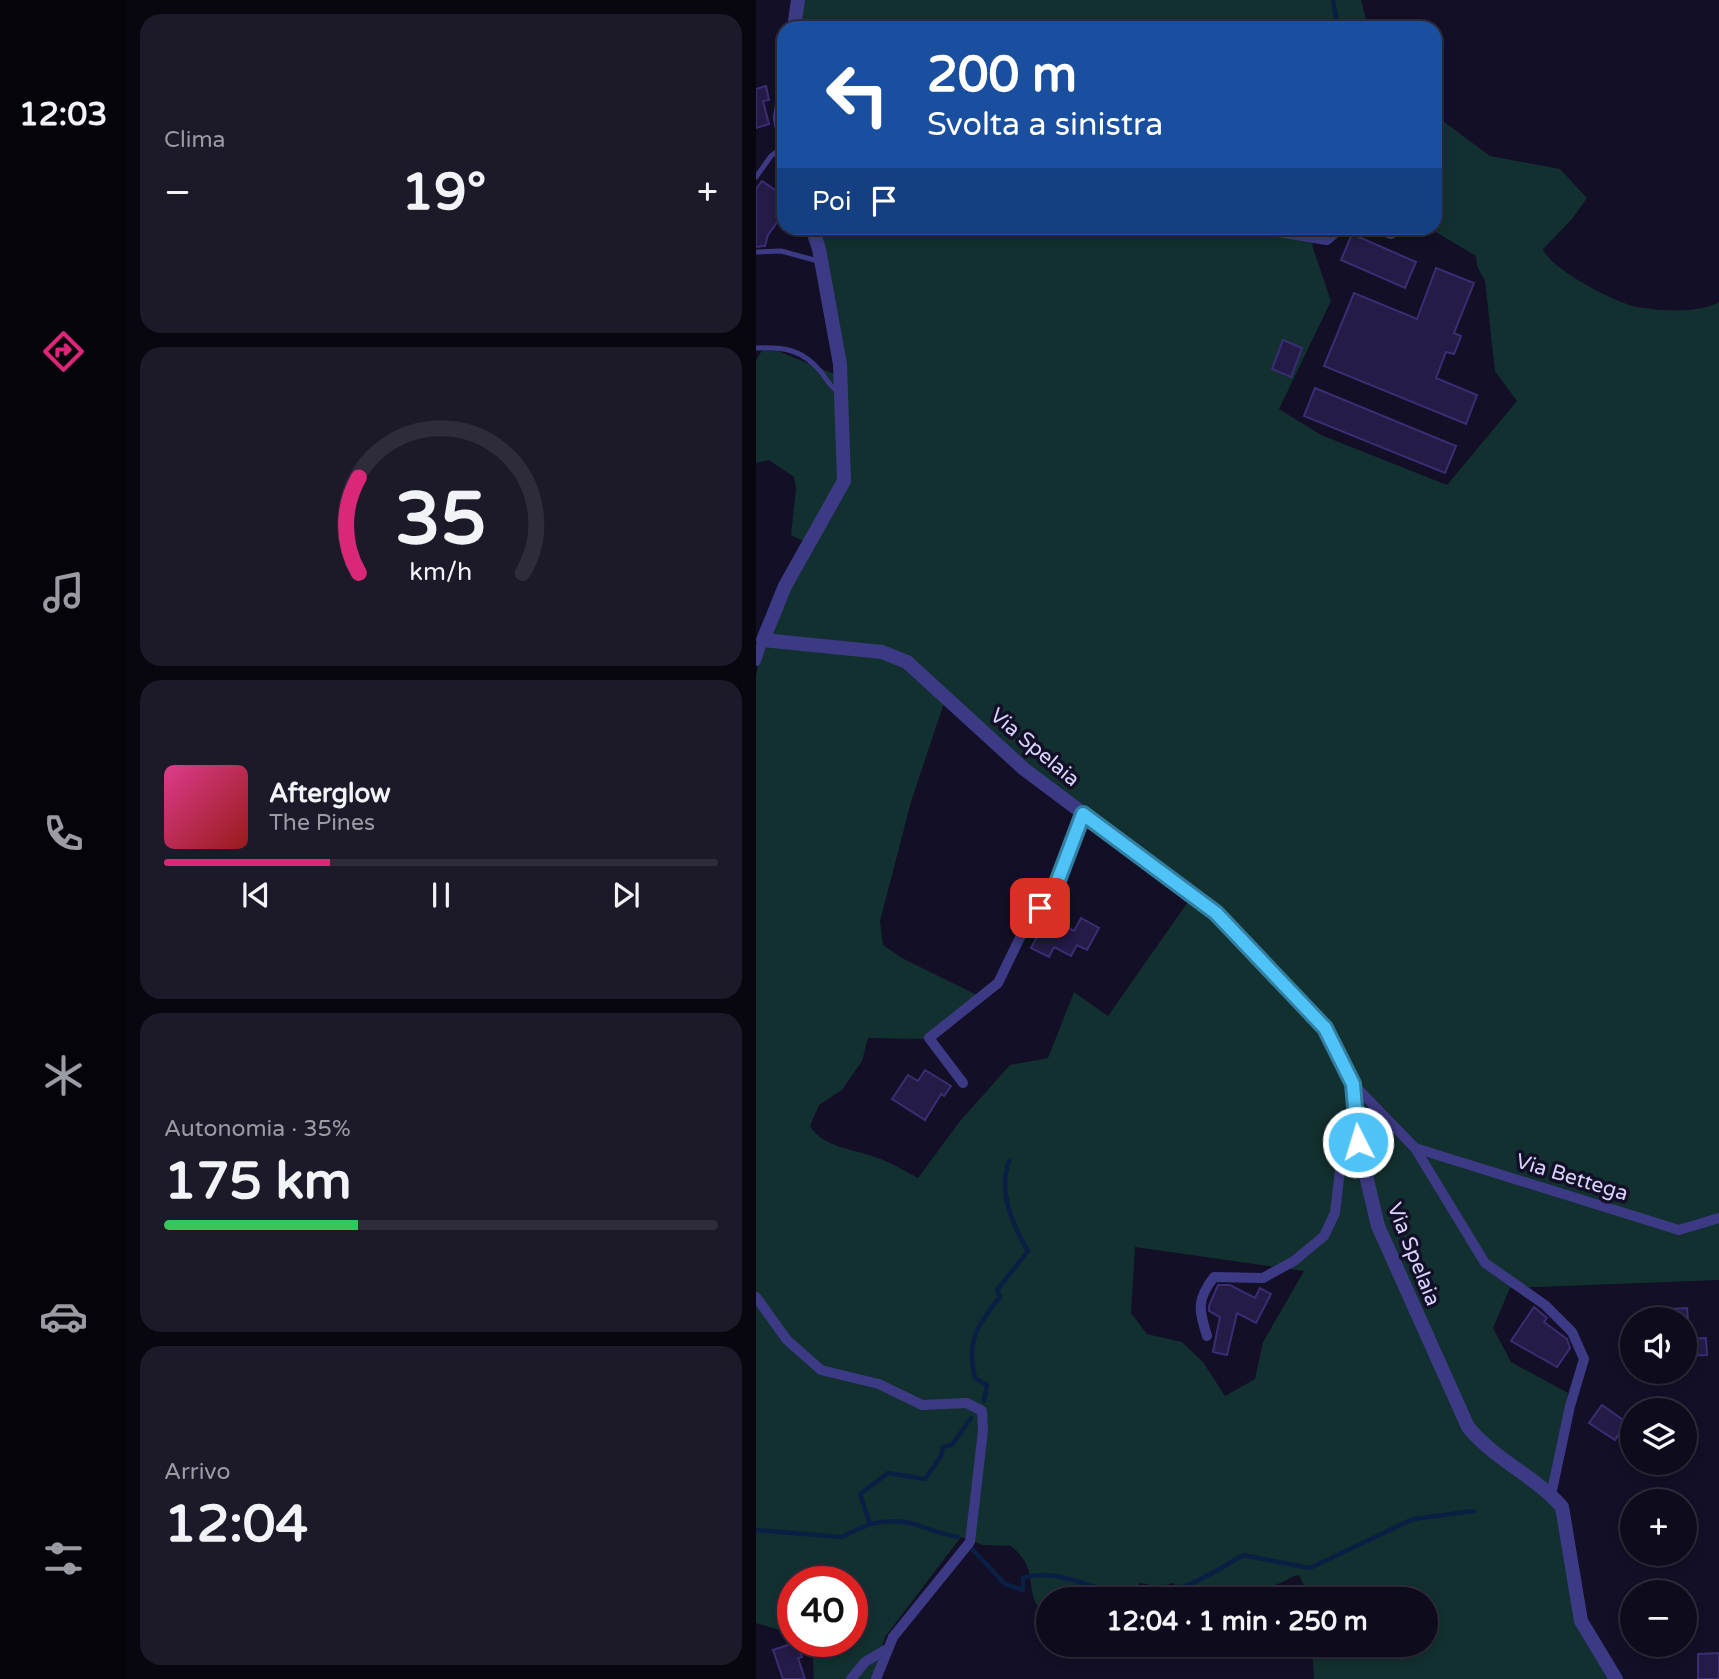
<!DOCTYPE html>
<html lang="it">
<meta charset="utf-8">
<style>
:root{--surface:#0e0b1c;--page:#1c1929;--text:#f1f3f6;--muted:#9b9ba3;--line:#2e2b3b;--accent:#db2777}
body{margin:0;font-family:"Varela Round",sans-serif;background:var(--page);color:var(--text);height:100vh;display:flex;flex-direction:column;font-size:26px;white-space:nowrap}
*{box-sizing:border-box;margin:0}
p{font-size:23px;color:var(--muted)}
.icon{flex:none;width:38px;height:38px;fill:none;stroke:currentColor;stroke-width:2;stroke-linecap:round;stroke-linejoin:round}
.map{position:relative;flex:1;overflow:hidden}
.details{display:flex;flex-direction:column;gap:14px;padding:14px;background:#08060f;width:630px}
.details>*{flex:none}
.guide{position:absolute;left:21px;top:21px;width:665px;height:214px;border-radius:21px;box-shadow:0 4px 10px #0003,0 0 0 2px var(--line);background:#1a4fa0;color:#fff;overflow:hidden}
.fabs{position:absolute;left:864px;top:1307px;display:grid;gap:14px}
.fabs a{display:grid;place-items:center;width:77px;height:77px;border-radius:50%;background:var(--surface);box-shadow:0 4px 10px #0003,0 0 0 2px var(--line);font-size:35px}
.speed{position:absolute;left:21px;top:1566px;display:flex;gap:14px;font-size:35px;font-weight:700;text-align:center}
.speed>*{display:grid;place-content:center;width:91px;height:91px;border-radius:50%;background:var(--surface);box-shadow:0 4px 10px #0003,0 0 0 2px var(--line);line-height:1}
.speed .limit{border:10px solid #d22;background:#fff;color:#111}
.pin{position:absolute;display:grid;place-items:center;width:60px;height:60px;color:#fff;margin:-30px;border-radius:14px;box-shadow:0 4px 10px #0006}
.me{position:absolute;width:77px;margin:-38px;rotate:355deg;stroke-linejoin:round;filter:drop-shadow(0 0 5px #0008)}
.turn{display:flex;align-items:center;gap:24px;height:147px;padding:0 35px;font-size:32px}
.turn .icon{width:91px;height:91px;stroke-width:2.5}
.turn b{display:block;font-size:49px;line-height:60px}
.then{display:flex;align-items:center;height:66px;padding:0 35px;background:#0003;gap:14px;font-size:26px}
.big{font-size:52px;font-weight:700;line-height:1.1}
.details .widget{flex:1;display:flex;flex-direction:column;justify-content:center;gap:10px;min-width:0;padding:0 24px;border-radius:21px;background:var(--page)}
.details .dial{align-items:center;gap:0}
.dial svg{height:182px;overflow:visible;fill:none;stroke:var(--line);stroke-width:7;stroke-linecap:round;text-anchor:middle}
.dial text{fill:var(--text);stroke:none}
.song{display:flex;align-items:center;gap:21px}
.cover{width:84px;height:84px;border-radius:10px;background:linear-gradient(135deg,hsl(330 70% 55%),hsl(0 70% 35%))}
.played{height:7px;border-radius:4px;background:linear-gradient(90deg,var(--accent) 30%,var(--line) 30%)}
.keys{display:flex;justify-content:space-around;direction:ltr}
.heat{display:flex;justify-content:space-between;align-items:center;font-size:38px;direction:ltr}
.charge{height:10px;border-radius:5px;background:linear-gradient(90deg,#34c759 35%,var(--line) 0)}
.trip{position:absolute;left:280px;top:1587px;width:402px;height:70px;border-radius:35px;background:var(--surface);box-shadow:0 4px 10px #0003,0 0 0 2px var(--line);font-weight:700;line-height:70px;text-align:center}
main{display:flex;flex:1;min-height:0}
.dock{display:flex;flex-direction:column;width:126px;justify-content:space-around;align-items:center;background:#06040b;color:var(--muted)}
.dock .icon{width:49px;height:49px}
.dock .on{color:var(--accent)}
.dock b{font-size:32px;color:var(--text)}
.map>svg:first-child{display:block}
.green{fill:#12302f;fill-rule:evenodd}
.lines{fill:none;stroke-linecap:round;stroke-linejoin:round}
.stream{stroke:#0a1f44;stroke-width:4.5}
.building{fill:#241b47;stroke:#3b2d73;stroke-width:2}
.service{stroke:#3d3a85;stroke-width:5}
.minor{stroke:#3d3a85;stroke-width:10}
.tertiary{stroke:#3d3a85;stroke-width:14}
.route-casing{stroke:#337fa1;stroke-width:18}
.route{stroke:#4fc3f7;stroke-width:12}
.labels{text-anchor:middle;stroke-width:7;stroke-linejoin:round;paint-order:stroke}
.street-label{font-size:21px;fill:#d9d4ff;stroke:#130f26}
</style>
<main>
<nav class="dock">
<b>12:03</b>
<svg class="icon on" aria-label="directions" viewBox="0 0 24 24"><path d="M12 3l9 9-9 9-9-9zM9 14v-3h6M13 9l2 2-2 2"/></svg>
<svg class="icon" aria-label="music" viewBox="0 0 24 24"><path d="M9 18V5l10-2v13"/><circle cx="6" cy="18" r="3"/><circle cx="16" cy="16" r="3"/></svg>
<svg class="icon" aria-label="phone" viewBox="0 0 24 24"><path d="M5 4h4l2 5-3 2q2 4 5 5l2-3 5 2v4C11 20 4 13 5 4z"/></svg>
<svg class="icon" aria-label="climate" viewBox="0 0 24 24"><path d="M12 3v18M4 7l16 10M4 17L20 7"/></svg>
<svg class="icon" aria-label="car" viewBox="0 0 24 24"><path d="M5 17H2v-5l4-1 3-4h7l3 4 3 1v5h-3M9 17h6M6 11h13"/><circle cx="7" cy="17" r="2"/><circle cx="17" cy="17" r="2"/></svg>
<svg class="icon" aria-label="filters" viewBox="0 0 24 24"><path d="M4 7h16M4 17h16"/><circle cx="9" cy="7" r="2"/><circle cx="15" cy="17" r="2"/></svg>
</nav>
<section class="details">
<div class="widget"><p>Clima</p>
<div class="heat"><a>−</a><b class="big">19°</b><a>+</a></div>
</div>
<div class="widget dial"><svg viewBox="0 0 100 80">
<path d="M14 69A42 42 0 1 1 86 69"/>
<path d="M14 69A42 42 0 0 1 14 27" stroke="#db2777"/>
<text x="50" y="56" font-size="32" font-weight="700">35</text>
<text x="50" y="72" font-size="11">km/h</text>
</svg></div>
<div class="widget">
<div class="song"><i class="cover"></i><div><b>Afterglow</b><p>The Pines</p></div></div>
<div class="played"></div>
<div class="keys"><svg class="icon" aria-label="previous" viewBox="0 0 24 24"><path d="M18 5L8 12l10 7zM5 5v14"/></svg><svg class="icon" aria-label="pause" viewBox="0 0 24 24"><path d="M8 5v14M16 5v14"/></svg><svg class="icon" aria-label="next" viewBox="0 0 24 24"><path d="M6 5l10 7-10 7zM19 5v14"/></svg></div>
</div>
<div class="widget"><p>Autonomia · 35%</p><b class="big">175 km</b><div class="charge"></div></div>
<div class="widget"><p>Arrivo</p><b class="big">12:04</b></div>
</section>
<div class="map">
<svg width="963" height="1679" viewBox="0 0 963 1679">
<rect width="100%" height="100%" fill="#130f26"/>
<g class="green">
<path d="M37 0H605L612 28H35Z"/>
<path d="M679 115 734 156 804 169 831 198 816 219 787 249C796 270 855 300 877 306 900 311 943 314 963 302V1280L754 1288 737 1328 755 1362 812 1393 791 1492 802 1502 822 1613 861 1679H558L556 1645H670V1600L554 1599 543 1575C533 1577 530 1581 522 1584 511 1589 500 1584 488 1589L484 1600 415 1599 425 1588 416 1583 405 1587 384 1583 368 1599 292 1600V1614C273 1605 277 1585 272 1569 269 1559 262 1552 255 1546L227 1545 205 1537 129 1637 124 1653V1679H58L56 1642H96V1582H37V1634L0 1623V676L8 637 53 544 35 535 40 489 38 477 13 460 0 463V361L6 350 22 351 78 374 71 290 54 228H570L556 245 575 301 523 409 565 435 691 485 761 401 739 371 729 281 721 266 720 256 673 228H679ZM190 697 434 899 352 1016 318 992 292 1058 254 1065 204 1121 162 1178C149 1171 136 1163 122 1158 99 1149 67 1148 54 1126L63 1105 86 1090 106 1061 112 1038 167 1039 225 997 146 958 127 945 124 921 155 802ZM379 1247 548 1271 507 1342 499 1379 469 1396 447 1362 426 1342 391 1334 375 1313Z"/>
<path d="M371 1645H427L421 1654C413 1655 406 1653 399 1654 384 1655 380 1660 368 1649Z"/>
</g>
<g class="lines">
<g class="stream">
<path d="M577 0 582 28"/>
<path d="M228 1401 231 1385 219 1378C210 1342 221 1325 244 1297L241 1290 272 1251C256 1224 242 1192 253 1161"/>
<path d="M114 1524C156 1515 164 1530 202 1537"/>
<path d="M0 1530 85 1537 114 1524 104 1494 132 1473 169 1479 185 1456 187 1447 196 1445 215 1418"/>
<path d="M217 1550 249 1584 267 1590V1578C303 1567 338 1590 372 1597 405 1605 460 1572 487 1555L554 1568 657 1519 718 1511"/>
</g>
</g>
<g class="building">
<path d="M10 86 13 100 7 101 13 124 0 128V89Z"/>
<path d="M6 181 28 196V213L12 235 9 246 0 247V189Z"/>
<path d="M596 234 660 262 649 288 585 260Z"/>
<path d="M680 268 718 283 698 333 705 336 698 354 690 352 680 378 721 395 710 424 568 366 598 293 661 319Z"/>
<path d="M527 340 546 348 535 377 516 369Z"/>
<path d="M559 388 700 446 689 473 548 416Z"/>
<path d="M291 917 318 931 325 918 343 928 331 950 321 945 315 956 298 947 293 957 275 948Z"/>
<path d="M169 1070 195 1086 188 1096 185 1094 169 1120 136 1099 152 1075 162 1081Z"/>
<path d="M462 1285H474L499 1298 504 1288 515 1294 500 1323 481 1313 471 1355 457 1352 464 1317 453 1311V1306Z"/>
<path d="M778 1307 791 1318 788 1322 811 1339 814 1348 801 1367 755 1341Z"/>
<path d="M931 1308 932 1320H893V1310Z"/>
<path d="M950 1338 951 1355 929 1356V1339Z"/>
<path d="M846 1405 870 1422 859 1440 833 1423Z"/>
<path d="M41 1642 46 1657 42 1658 49 1679H27L17 1650Z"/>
<path d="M963 1653V1679H942V1654Z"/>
</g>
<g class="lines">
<g class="service">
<path d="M0 177 15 156 28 146"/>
<path d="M0 252 25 251 62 261"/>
<path d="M0 348C28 347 46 349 65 372 71 380 74 387 83 392"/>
</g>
<g class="minor">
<path d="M498 228 571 240 585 228"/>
<path d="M619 228 635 234"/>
<path d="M0 661 7 640"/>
<path d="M207 1083 173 1038 242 983 272 921 296 896 327 814"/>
<path d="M597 1084 659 1148 923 1230 963 1218"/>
<path d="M659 1148 729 1263 789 1305 816 1332 828 1359 814 1406 795 1495"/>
<path d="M0 1297 31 1340 65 1370 123 1384 166 1405 211 1403 226 1411 227 1431 214 1542 137 1637 120 1679"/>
<path d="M451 1336C443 1310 440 1300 458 1277L507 1278 538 1261 568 1236 579 1213 587 1144 601 1131"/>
<path d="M95 1679 109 1662 129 1650"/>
</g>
<g class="tertiary">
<path d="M38 28 42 0"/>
<path d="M28 92 24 118 28 140"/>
<path d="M56 228 63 249 84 364 88 481 29 586 7 640 126 652 151 662 268 769 460 913 569 1028 597 1084 602 1142 622 1226 712 1427C739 1460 779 1476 806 1507L825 1621 860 1679"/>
</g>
</g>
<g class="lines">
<defs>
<path id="route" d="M284 908 296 896 327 814 460 913 569 1028 597 1084 602 1142"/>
</defs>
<use href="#route" class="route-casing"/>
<use href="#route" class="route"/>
</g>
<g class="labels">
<g class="street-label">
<text transform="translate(279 747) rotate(40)" y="7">Via Spelaia</text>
<text transform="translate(816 1177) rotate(17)" y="7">Via Bettega</text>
<text transform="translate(658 1254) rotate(68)" y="7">Via Spelaia</text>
</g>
</g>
</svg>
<div class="fabs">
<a><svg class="icon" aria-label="sound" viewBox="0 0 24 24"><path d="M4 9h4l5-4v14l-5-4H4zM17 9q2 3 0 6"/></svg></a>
<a><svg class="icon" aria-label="layers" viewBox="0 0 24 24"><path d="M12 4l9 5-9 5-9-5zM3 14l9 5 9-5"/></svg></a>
<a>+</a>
<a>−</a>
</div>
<div class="speed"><div class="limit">40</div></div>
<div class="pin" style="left:284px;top:908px;background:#d93025"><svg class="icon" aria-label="arrive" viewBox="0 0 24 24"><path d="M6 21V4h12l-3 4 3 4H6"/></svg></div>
<svg class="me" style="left:602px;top:1142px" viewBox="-20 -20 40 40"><circle r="17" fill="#4fc3f7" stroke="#fff" stroke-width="3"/><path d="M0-11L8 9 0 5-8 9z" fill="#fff"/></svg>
<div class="trip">12:04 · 1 min · 250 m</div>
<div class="guide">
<div class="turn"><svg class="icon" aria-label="left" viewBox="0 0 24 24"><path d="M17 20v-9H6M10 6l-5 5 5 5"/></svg><div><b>200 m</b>Svolta a sinistra</div></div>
<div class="then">Poi<svg class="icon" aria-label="arrive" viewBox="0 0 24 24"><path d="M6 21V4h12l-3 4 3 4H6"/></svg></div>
</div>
</div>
</main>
